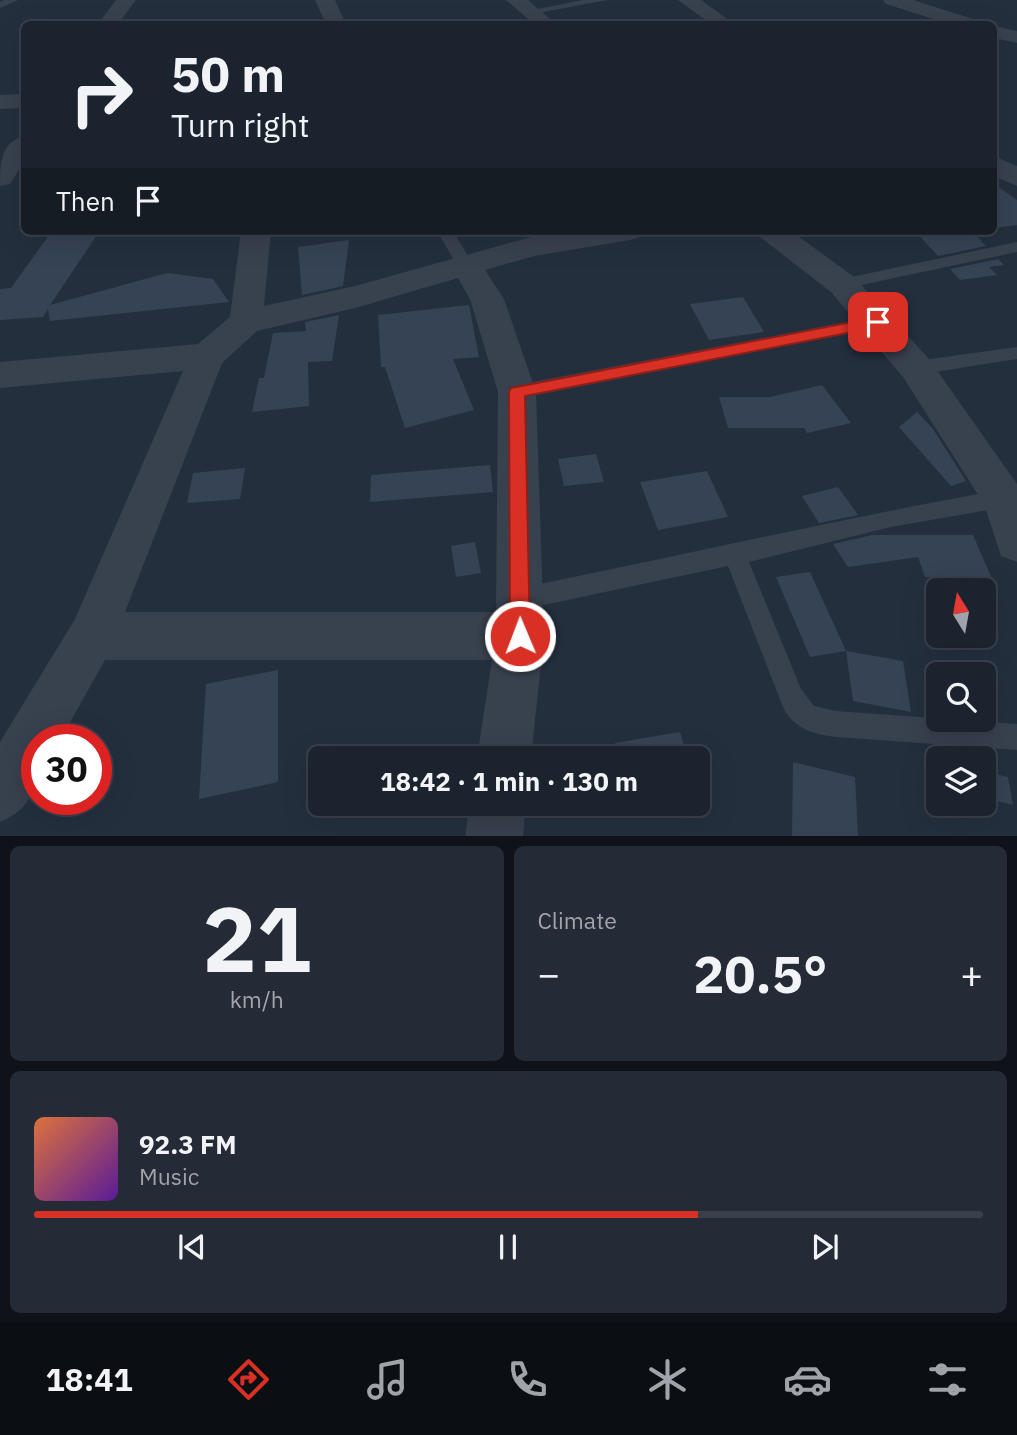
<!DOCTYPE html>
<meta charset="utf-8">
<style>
:root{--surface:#1b232e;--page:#242b36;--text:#f1f3f6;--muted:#a0a4aa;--line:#39404a;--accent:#d93025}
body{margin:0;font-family:"IBM Plex Sans",sans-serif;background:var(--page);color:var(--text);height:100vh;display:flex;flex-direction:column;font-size:26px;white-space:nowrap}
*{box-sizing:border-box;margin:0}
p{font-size:23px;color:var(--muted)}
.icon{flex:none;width:38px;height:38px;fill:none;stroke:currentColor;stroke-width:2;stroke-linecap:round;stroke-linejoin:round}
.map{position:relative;height:836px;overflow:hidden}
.sheet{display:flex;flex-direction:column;gap:10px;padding:10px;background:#0f1319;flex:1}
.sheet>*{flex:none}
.top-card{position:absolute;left:21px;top:21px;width:976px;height:214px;border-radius:10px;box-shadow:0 7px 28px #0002,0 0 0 2px var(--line);background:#1b232e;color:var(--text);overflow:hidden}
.needle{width:46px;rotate:349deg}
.buttons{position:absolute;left:926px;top:578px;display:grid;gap:14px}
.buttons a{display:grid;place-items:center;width:70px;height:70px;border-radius:10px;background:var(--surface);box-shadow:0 7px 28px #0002,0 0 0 2px var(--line);font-size:35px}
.speed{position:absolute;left:21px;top:724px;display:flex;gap:14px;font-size:35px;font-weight:700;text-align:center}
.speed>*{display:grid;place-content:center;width:91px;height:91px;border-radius:50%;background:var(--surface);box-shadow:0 7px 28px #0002,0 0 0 2px var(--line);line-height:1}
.speed .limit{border:10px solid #d22;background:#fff;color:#111}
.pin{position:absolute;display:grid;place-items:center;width:60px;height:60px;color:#fff;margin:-30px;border-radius:14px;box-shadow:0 4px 10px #0006}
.me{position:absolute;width:77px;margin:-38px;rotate:359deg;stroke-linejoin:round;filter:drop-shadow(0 0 5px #0008)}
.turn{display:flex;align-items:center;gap:24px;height:147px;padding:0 35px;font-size:32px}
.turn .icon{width:91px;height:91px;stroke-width:2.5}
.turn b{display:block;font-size:49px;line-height:60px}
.then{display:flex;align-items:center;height:66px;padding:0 35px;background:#0003;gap:14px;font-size:26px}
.big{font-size:52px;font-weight:800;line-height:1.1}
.sheet .widget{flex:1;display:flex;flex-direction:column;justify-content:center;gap:10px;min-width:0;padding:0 24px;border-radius:10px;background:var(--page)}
.sheet .dial{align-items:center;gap:0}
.dial b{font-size:91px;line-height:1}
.song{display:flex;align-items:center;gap:21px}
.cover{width:84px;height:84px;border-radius:10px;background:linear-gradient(135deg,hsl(20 70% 55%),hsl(270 70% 35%))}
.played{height:7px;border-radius:4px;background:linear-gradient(90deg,var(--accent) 70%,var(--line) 70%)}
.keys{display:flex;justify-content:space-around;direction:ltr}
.heat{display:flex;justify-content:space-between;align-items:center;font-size:38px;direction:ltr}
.sheet .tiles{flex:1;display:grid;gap:10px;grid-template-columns:1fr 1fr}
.widget:last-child{grid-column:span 2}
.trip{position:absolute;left:308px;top:746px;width:402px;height:70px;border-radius:10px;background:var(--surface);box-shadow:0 7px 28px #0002,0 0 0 2px var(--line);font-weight:800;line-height:70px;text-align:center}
.menu{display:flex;height:112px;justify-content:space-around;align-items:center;background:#0b0e12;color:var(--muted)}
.menu .icon{width:49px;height:49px}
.menu .selected{color:var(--accent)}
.menu b{font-size:32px;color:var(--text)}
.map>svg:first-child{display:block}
.building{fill:#364354}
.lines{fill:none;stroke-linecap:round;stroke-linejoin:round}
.service{fill:#38414e;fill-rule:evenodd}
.minor{fill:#38414e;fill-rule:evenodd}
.route{fill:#d93025;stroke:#8d1f18;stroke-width:2}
</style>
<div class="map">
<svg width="1017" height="837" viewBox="0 0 1017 837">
<rect width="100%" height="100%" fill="#242f3e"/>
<g class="building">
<path d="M994 184 1017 200V225L994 228Z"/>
<path d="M52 231 99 232 50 305 167 273 213 279 229 302 50 321 48 309 43 317 0 320V289L11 288Z"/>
<path d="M915 231H972L986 246 938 256Z"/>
<path d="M349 240 343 286 302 295 298 247Z"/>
<path d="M998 259 1004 265 989 267 997 275 960 280 950 269Z"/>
<path d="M743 297 764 332 709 340 690 304Z"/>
<path d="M469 305 479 357 453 359 474 410 405 428 385 367H381L378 315Z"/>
<path d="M339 315 332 361 308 362 309 406 252 412 259 378H264L273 333 306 331 305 322Z"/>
<path d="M822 385 851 423 807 433 804 428H728L719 397H770Z"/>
<path d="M917 412 933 429 966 481 951 486 899 427Z"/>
<path d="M596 454 604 482 564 486 558 459Z"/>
<path d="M490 465 493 492 370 502 371 475Z"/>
<path d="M245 468 240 499 187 503 193 473Z"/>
<path d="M707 471 728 517 658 530 640 482Z"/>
<path d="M838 487 858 515 819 523 802 496Z"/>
<path d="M872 535H973L992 579 925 577 918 557 848 567 833 544Z"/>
<path d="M475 542 481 573 456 577 451 546Z"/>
<path d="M810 572 846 651 810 657 776 577Z"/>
<path d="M846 651 903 661 911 712 853 701Z"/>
<path d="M278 670V782L199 799 206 684Z"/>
<path d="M680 732 688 758H618L615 743Z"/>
<path d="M793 762 855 777 858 837H792Z"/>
<path d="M984 771 1008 777 1013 805 984 798Z"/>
</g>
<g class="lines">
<g class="service">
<path d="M4 0H18L0 8V2Z"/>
<path d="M583 0H607L533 14 528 11Z"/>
<path d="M437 231H453L474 266 472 270H460Z"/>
<path d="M1017 242V252L842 289 834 284 842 279Z"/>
<path d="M878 316 884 318 887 322 884 326 517 399 510 397 508 392 510 387 517 385Z"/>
<path d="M1017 347V359L916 375 910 373 907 368 910 363 916 361Z"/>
<path d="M1017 487V505L891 527 749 562 801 689 814 706 836 711 1017 724V750L836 737C813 734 794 729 783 707L728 566 520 610 512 607 508 599 512 591 520 588C686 555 850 516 1017 487Z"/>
</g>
<g class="minor">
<path d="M116 0H136L118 24H98Z"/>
<path d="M315 0H335L346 24H326Z"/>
<path d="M506 0H528L556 24H534Z"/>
<path d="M678 0H701L734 24H711Z"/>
<path d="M883 0H913L976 20 979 24H949L886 4Z"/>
<path d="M994 26 1017 31V43L994 38Z"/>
<path d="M24 94V108L0 109V95Z"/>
<path d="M24 136V162L10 184 0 186C0 166 0 142 24 136Z"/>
<path d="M994 156 1017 166V186L994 176Z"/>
<path d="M241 231H271L264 306 355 286 531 237 572 231H645L641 237 630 240 534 256 485 270 504 299 536 392 544 636 531 758H477L492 660H105L60 740H37C37 778 40 805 0 822V742L75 619 183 371 0 388V362L198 344 230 317ZM458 278 470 299 498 392 496 612H125L222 363 257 331 355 308Z"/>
<path d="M756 231H791L853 276 929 359 1017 484V562L1001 556 984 504 903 377 831 292 760 237Z"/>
<path d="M470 803H526L523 837H465Z"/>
</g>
</g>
<path class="route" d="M878 317 885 322 883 326 525 396 530 636 527 643 520 646 513 643 510 636 509 392 511 388Z"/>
</svg>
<div class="buttons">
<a><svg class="needle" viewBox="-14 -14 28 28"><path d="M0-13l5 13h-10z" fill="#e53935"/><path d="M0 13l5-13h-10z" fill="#a0a4aa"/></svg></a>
<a><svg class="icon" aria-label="search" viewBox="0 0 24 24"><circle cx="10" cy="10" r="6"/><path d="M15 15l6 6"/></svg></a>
<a><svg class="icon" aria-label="layers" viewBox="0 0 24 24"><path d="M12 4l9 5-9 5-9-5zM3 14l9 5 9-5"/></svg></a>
</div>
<div class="speed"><div class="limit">30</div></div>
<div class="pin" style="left:878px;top:322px;background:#d93025"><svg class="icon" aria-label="arrive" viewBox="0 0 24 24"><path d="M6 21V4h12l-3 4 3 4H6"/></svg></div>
<svg class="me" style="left:520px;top:636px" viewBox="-20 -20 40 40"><circle r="17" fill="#d93025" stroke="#fff" stroke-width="3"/><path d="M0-11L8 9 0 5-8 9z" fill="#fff"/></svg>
<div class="trip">18:42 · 1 min · 130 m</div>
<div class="top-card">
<div class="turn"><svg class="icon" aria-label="right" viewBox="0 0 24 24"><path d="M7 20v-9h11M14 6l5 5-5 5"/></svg><div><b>50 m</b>Turn right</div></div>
<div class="then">Then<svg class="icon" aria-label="arrive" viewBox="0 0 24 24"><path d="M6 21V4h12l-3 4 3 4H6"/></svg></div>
</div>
</div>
<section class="sheet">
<div class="tiles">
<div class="widget dial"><b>21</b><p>km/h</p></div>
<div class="widget"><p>Climate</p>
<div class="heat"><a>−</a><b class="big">20.5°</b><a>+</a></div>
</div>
<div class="widget">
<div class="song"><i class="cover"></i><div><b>92.3 FM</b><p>Music</p></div></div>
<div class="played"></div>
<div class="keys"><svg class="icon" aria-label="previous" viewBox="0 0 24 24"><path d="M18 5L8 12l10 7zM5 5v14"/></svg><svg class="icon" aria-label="pause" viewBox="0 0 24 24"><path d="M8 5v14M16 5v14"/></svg><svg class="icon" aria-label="next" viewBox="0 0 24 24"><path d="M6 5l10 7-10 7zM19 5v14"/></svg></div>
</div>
</div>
</section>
<nav class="menu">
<b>18:41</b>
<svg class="icon selected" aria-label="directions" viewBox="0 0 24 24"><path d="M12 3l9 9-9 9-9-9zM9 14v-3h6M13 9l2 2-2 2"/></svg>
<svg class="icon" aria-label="music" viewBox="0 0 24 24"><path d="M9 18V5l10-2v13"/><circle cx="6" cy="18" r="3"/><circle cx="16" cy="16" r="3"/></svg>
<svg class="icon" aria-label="phone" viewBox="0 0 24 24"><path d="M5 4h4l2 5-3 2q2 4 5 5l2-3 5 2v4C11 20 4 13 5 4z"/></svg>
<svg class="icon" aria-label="climate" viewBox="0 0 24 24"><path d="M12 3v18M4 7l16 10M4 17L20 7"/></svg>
<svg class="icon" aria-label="car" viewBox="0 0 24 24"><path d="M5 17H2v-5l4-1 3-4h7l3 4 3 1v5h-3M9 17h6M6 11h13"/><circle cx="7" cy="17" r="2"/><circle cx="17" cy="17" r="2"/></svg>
<svg class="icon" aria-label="filters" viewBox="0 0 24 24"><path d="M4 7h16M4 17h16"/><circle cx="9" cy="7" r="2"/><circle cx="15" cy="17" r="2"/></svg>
</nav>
